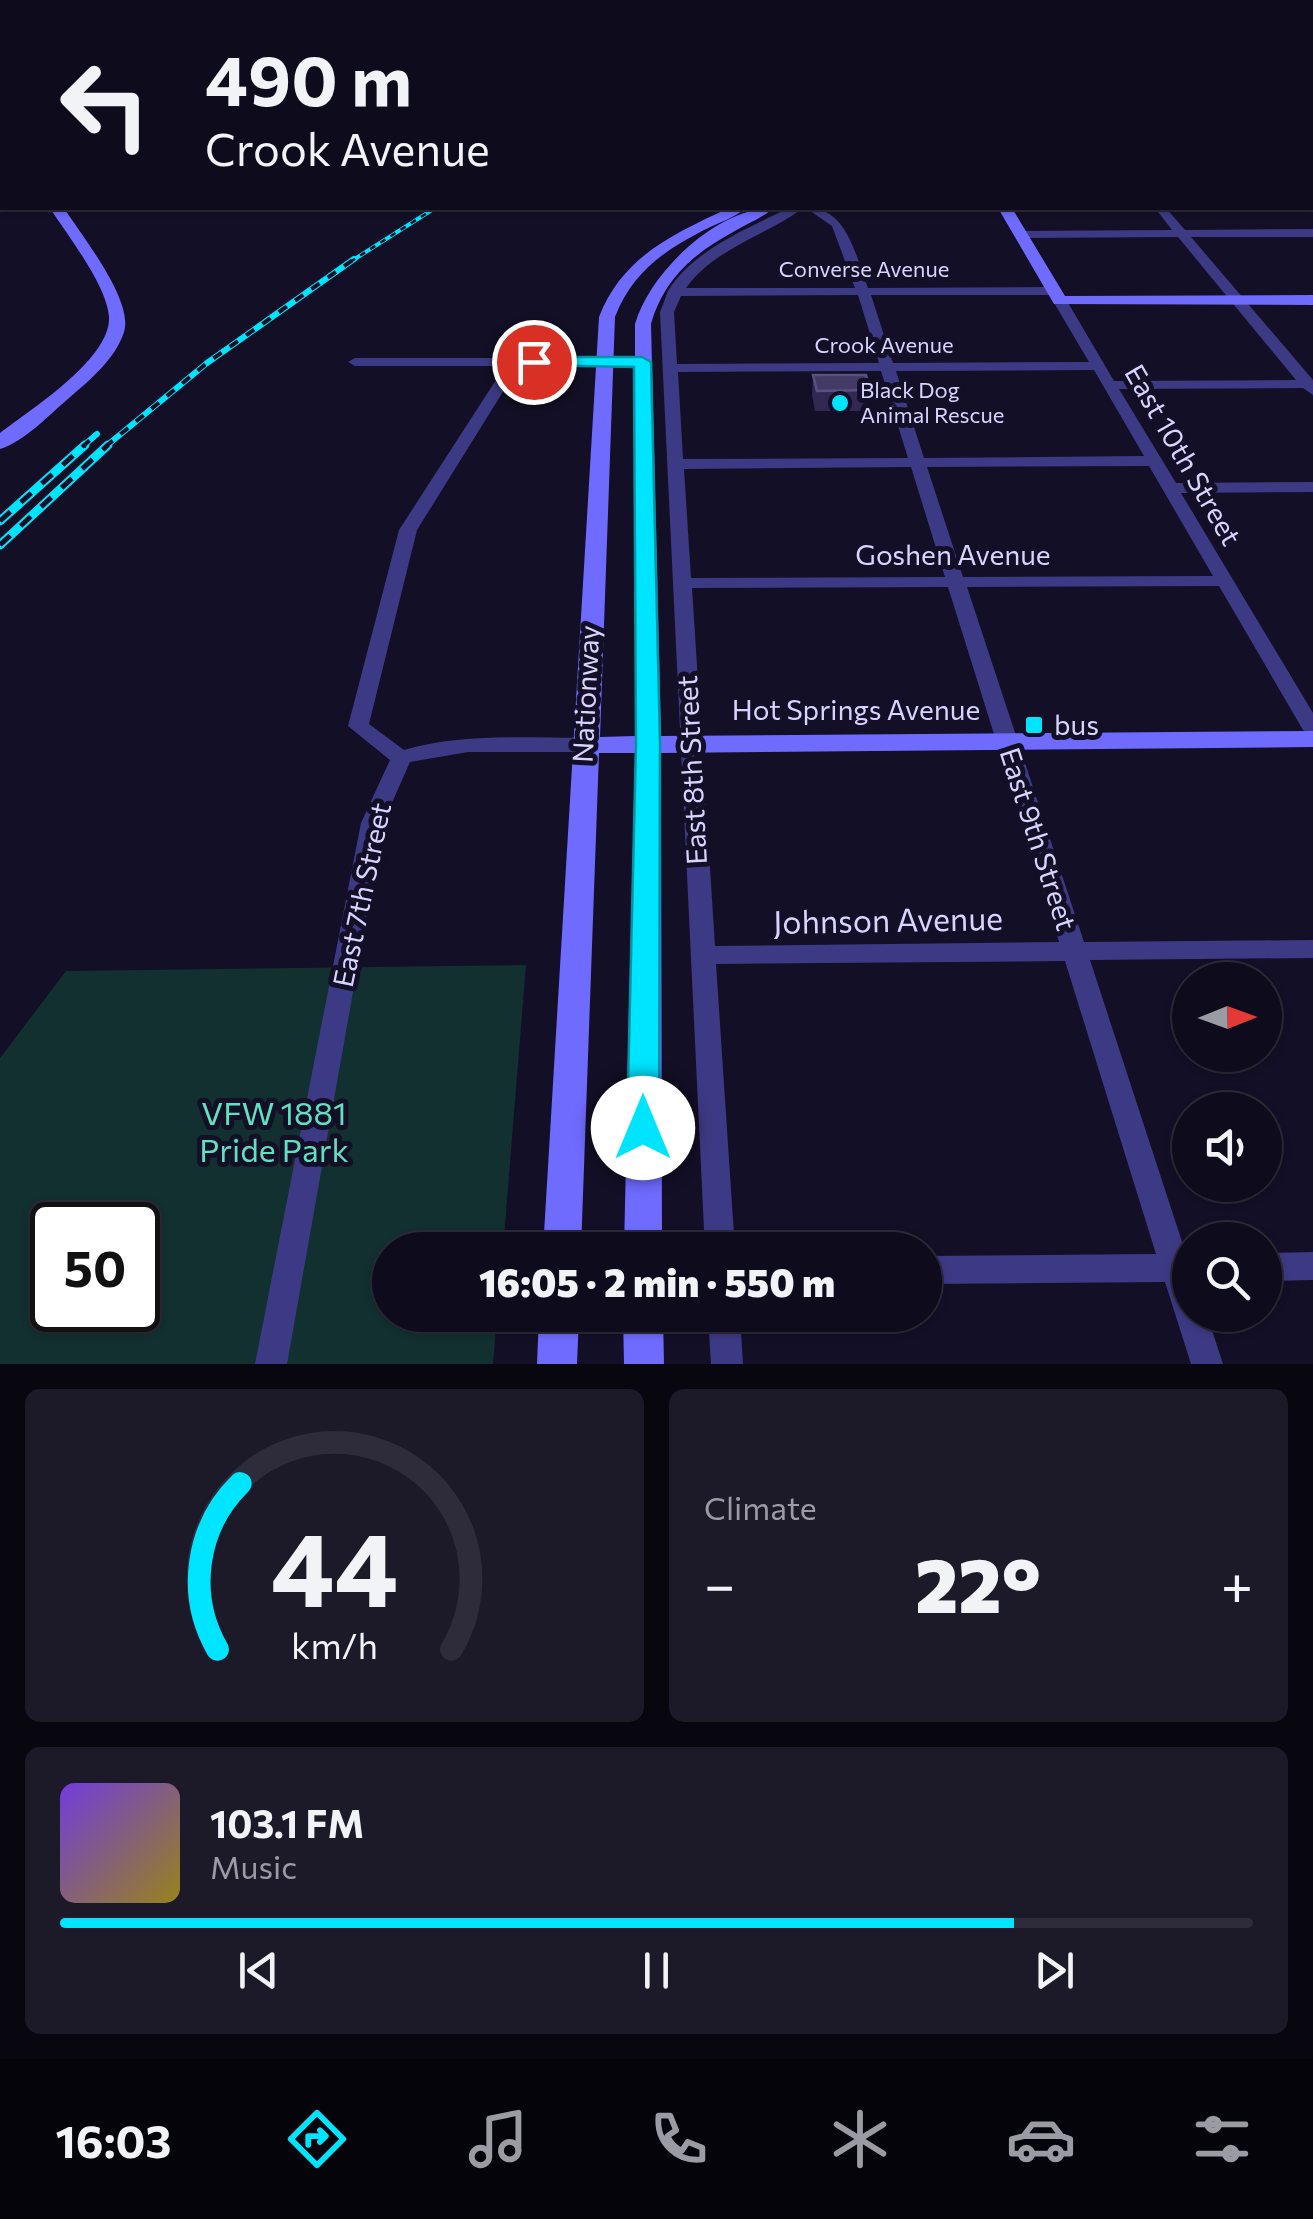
<!DOCTYPE html>
<meta charset="utf-8">
<style>
:root{--surface:#0e0b1c;--page:#1c1929;--text:#f1f3f6;--muted:#9b9ba3;--line:#2e2b3b;--accent:#00e5ff}
body{margin:0;font-family:Commissioner,sans-serif;background:var(--page);color:var(--text);height:100vh;display:flex;flex-direction:column;font-size:38px;white-space:nowrap}
*{box-sizing:border-box;margin:0}
p{font-size:32px;color:var(--muted)}
.icon{flex:none;width:55px;height:55px;fill:none;stroke:currentColor;stroke-width:2;stroke-linecap:round;stroke-linejoin:round}
.map{position:relative;height:1364px;overflow:hidden}
.side{display:flex;flex-direction:column;gap:25px;padding:25px;background:#08060f;flex:1}
.side>*{flex:none}
.top-card{position:absolute;left:0px;top:0px;width:1315px;height:210px;box-shadow:0 2px 8px #0004,0 0 0 2px var(--line);background:#0e0b1c;color:var(--text);overflow:hidden}
.needle{width:65px;rotate:89deg}
.buttons{position:absolute;left:1172px;top:962px;display:grid;gap:20px}
.buttons a{display:grid;place-items:center;width:110px;height:110px;border-radius:50%;background:var(--surface);box-shadow:0 2px 8px #0004,0 0 0 2px var(--line);font-size:50px}
.speed{position:absolute;left:30px;top:1202px;display:flex;gap:20px;font-size:50px;font-weight:700;text-align:center}
.speed>*{display:grid;place-content:center;width:130px;height:130px;border-radius:50%;background:var(--surface);box-shadow:0 2px 8px #0004,0 0 0 2px var(--line);line-height:1}
.speed .limit{border:5px solid #111;border-radius:15px;background:#fff;color:#111}
.pin{position:absolute;display:grid;place-items:center;width:85px;height:85px;color:#fff;margin:-42px;border:5px solid #fff;border-radius:50%;box-shadow:0 2px 10px #0007}
.me{position:absolute;width:110px;margin:-55px;rotate:0deg;stroke-linejoin:round;filter:drop-shadow(0 0 8px #0008)}
.turn{display:flex;align-items:center;gap:35px;height:210px;padding:0 40px;font-size:45px}
.turn .icon{width:130px;height:130px;stroke-width:2.5}
.turn b{display:block;font-size:70px;line-height:85px}
.big{font-size:75px;font-weight:800;line-height:1.1}
.side .tile{flex:1;display:flex;flex-direction:column;justify-content:center;gap:15px;min-width:0;padding:0 35px;border-radius:15px;background:var(--page)}
.side .dial{align-items:center;gap:0}
.dial svg{height:260px;overflow:visible;fill:none;stroke:var(--line);stroke-width:7;stroke-linecap:round;text-anchor:middle}
.dial text{fill:var(--text);stroke:none}
.song{display:flex;align-items:center;gap:30px}
.cover{width:120px;height:120px;border-radius:15px;background:linear-gradient(135deg,hsl(260 70% 55%),hsl(50 70% 35%))}
.played{height:10px;border-radius:5px;background:linear-gradient(90deg,var(--accent) 80%,var(--line) 80%)}
.keys{display:flex;justify-content:space-around;direction:ltr}
.heat{display:flex;justify-content:space-between;align-items:center;font-size:55px;direction:ltr}
.side .tiles{flex:1;display:grid;gap:25px;grid-template-columns:1fr 1fr}
.tile:last-child{grid-column:span 2}
.trip{position:absolute;left:372px;top:1232px;width:570px;height:100px;border-radius:50px;background:var(--surface);box-shadow:0 2px 8px #0004,0 0 0 2px var(--line);font-weight:800;line-height:100px;text-align:center}
.menu{display:flex;height:160px;justify-content:space-around;align-items:center;background:#06040b;color:var(--muted)}
.menu .icon{width:70px;height:70px}
.menu .on{color:var(--accent)}
.menu b{font-size:45px;color:var(--text)}
.map>svg:first-child{display:block}
.green{fill:#12302f;fill-rule:evenodd}
.lines{fill:none;stroke-linecap:round;stroke-linejoin:round}
.street{fill:#3d3a85;fill-rule:evenodd}
.secondary{fill:#6f6bff;fill-rule:evenodd}
.primary{fill:#c25bff;fill-rule:evenodd}
.rail-far2-casing{stroke:#00e5ff;stroke-width:4}
.rail-far1-casing{stroke:#00e5ff;stroke-width:6}
.rail-casing{stroke:#00e5ff;stroke-width:9}
.rail-far2{stroke:#130f26;stroke-width:2.5;stroke-dasharray:6;stroke-linecap:butt}
.rail-far1{stroke:#130f26;stroke-width:4;stroke-dasharray:10;stroke-linecap:butt}
.rail{stroke:#130f26;stroke-width:5;stroke-dasharray:14;stroke-linecap:butt}
.wall{fill:#312854}
.building{fill:#433a66;stroke:#5a527e;stroke-width:2.5}
.route{fill:#00e5ff;stroke:#0095a6;stroke-width:2.5}
.poi-dot{fill:#00e5ff;stroke:#130f26;stroke-width:4}
.labels{text-anchor:middle;stroke-width:10;stroke-linejoin:round;paint-order:stroke}
.far-street-label{font-size:22px;fill:#d9d4ff;stroke:#130f26}
.far-poi-label{font-size:22px;fill:#d9d4ff;stroke:#130f26;text-anchor:start}
.street-label{font-size:28px;fill:#d9d4ff;stroke:#130f26}
.poi-label{font-size:28px;fill:#d9d4ff;stroke:#130f26;text-anchor:start}
.near-street-label{font-size:32px;fill:#d9d4ff;stroke:#130f26}
.near-park-label{font-size:32px;fill:#5fe0c0;stroke:#130f26}
</style>
<div class="map">
<svg width="1313" height="1364" viewBox="0 0 1313 1364">
<rect width="100%" height="100%" fill="#130f26"/>
<path class="green" d="M526 965 503 1250H390V1315H497L493 1364H0V1058L66 971ZM52 1225H138V1310H52Z"/>
<g class="lines">
<g class="street">
<path d="M56 0H65L67 2H59Z"/>
<path d="M183 0H192L194 2H186Z"/>
<path d="M311 0H320L322 2H314Z"/>
<path d="M438 0H449L451 2H441Z"/>
<path d="M0 2H5L2 6H0Z"/>
<rect x="1312" y="29" width="1" height="4"/>
<rect x="1312" y="58" width="1" height="6"/>
<path d="M0 114 2 115V123L0 122Z"/>
<rect x="1312" y="174" width="1" height="6"/>
<rect x="1312" y="200" width="1" height="7"/>
<path d="M789 208H803C764 237 716 247 686 288H855L832 226 806 208C847 206 856 257 868 288L1054 287 1060 291 1054 295H871L893 363 1089 362 1053 301 1060 297 1067 301 1114 381 1296 380 1178 237 1021 238 1015 234 1017 231 1172 230 1155 208H1166L1185 230 1313 229V237H1191L1313 380V395L1303 388 1119 389 1176 483 1313 482V492L1181 493 1313 713V736L1303 730 1219 586 967 587 1084 942 1313 940V958L1090 960 1186 1254 1190 1255V1315H1207L1223 1364H1191L1165 1282 925 1284V1256L1156 1254 1065 961 716 964 735 1250H705L660 312C663 306 666 295 668 291 693 250 748 228 789 208ZM858 295 879 363 677 364 674 312 681 296ZM1094 370 1144 456 924 458 896 371ZM881 371 908 458 683 459 678 372ZM1149 466 1213 576 963 577 927 467ZM911 467 945 577 691 578 684 469ZM948 587 1059 942 715 946 692 588Z"/>
<path d="M643 358 650 362 648 365 519 366 417 530 369 724 404 750C463 733 524 738 584 738L595 745 584 752H468L410 762 383 823 287 1364H255L361 823 390 760 348 726 399 530 505 366H355L348 362 355 358Z"/>
<path d="M1313 1252V1280L1265 1281V1253Z"/>
<path d="M708 1315H740L743 1364H711Z"/>
</g>
<g class="secondary">
<rect x="0" y="26" width="2" height="6"/>
<rect x="0" y="77" width="2" height="9"/>
<rect x="1312" y="104" width="1" height="8"/>
<path d="M50 208H64C81 235 134 300 124 332 116 358 89 381 69 398 50 414 24 442 0 449V433C30 410 111 359 109 317 107 285 67 235 50 208Z"/>
<path d="M729 208H746C734 218 718 223 704 230 663 251 632 273 615 317L600 737 635 736V324C650 272 717 208 773 208 763 218 746 224 733 232 693 254 664 279 651 324L661 736 1313 731V747L661 753 662 1250H624L635 753H599L581 1250H543L599 317C622 257 673 234 729 208Z"/>
<path d="M998 208H1012L1065 296 1313 295V305L1054 304Z"/>
<path d="M539 1315H579L577 1364H537Z"/>
<path d="M623 1315H663L664 1364H624Z"/>
</g>
<path class="primary" d="M1031 0H1043L1045 2H1034Z"/>
<defs>
<g id="rail-far2">
<path d="M910 0 924 2"/>
<path d="M759 2 763 0"/>
<path d="M780 2 784 0"/>
<path d="M350 262 435 208"/>
</g>
<g id="rail-far1">
<path d="M82 447 97 434"/>
<path d="M105 447 207 363 354 259"/>
</g>
<g id="rail">
<path d="M0 521 85 445"/>
<path d="M0 545 108 445"/>
</g>
</defs>
<use href="#rail-far2" class="rail-far2-casing"/>
<use href="#rail-far1" class="rail-far1-casing"/>
<use href="#rail" class="rail-casing"/>
<use href="#rail-far2" class="rail-far2"/>
<use href="#rail-far1" class="rail-far1"/>
<use href="#rail" class="rail"/>
</g>
<path class="wall" d="M813 375 870 390 868 411H815L812 395Z"/>
<path class="building" d="M813 375H866L870 390 817 391Z"/>
<path class="route" d="M534 357H642L651 362 660 744 659 1128 654 1138 643 1142 631 1138 627 1128 636 744 634 367 529 365V359Z"/>
<g class="poi-dot">
<circle cx="840" cy="403" r="10"/>
<rect x="1024" y="715" width="20" height="20" rx="5"/>
</g>
<g class="labels">
<g class="far-street-label">
<text x="864" y="277">Converse Avenue</text>
<text x="884" y="353">Crook Avenue</text>
</g>
<g class="far-poi-label">
<text x="860" y="398">Black Dog<tspan x="860" dy="25">Animal Rescue</tspan></text>
</g>
<g class="street-label">
<text transform="translate(1183 455) rotate(60)" y="10">East 10th Street</text>
<text x="953" y="565">Goshen Avenue</text>
<text transform="translate(586 694) rotate(-87)" y="10">Nationway</text>
<text x="856" y="720">Hot Springs Avenue</text>
<text transform="translate(692 770) rotate(-93)" y="10">East 8th Street</text>
<text transform="translate(1038 839) rotate(72)" y="10">East 9th Street</text>
<text transform="translate(362 895) rotate(-78)" y="10">East 7th Street</text>
</g>
<g class="poi-label">
<text x="1054" y="735">bus</text>
</g>
<g class="near-street-label">
<text transform="translate(888 921) rotate(-1)" y="11">Johnson Avenue</text>
</g>
<g class="near-park-label">
<text x="274" y="1125">VFW 1881<tspan x="274" dy="37">Pride Park</tspan></text>
</g>
</g>
</svg>
<div class="buttons">
<a><svg class="needle" viewBox="-14 -14 28 28"><path d="M0-13l5 13h-10z" fill="#e53935"/><path d="M0 13l5-13h-10z" fill="#9b9ba3"/></svg></a>
<a><svg class="icon" aria-label="sound" viewBox="0 0 24 24"><path d="M4 9h4l5-4v14l-5-4H4zM17 9q2 3 0 6"/></svg></a>
<a><svg class="icon" aria-label="search" viewBox="0 0 24 24"><circle cx="10" cy="10" r="6"/><path d="M15 15l6 6"/></svg></a>
</div>
<div class="speed"><div class="limit">50</div></div>
<div class="pin" style="left:534px;top:362px;background:#d93025"><svg class="icon" aria-label="arrive" viewBox="0 0 24 24"><path d="M6 21V4h12l-3 4 3 4H6"/></svg></div>
<svg class="me" style="left:643px;top:1128px" viewBox="-20 -20 40 40"><circle r="19" fill="#fff"/><path d="M0-13L10 11 0 6-10 11z" fill="#00e5ff"/></svg>
<div class="trip">16:05 · 2 min · 550 m</div>
<div class="top-card">
<div class="turn"><svg class="icon" aria-label="left" viewBox="0 0 24 24"><path d="M17 20v-9H6M10 6l-5 5 5 5"/></svg><div><b>490 m</b>Crook Avenue</div></div>
</div>
</div>
<section class="side">
<div class="tiles">
<div class="tile dial"><svg viewBox="0 0 100 80">
<path d="M14 69A42 42 0 1 1 86 69"/>
<path d="M14 69A42 42 0 0 1 21 18" stroke="#00e5ff"/>
<text x="50" y="56" font-size="32" font-weight="700">44</text>
<text x="50" y="72" font-size="11">km/h</text>
</svg></div>
<div class="tile"><p>Climate</p>
<div class="heat"><a>−</a><b class="big">22°</b><a>+</a></div>
</div>
<div class="tile">
<div class="song"><i class="cover"></i><div><b>103.1 FM</b><p>Music</p></div></div>
<div class="played"></div>
<div class="keys"><svg class="icon" aria-label="previous" viewBox="0 0 24 24"><path d="M18 5L8 12l10 7zM5 5v14"/></svg><svg class="icon" aria-label="pause" viewBox="0 0 24 24"><path d="M8 5v14M16 5v14"/></svg><svg class="icon" aria-label="next" viewBox="0 0 24 24"><path d="M6 5l10 7-10 7zM19 5v14"/></svg></div>
</div>
</div>
</section>
<nav class="menu">
<b>16:03</b>
<svg class="icon on" aria-label="directions" viewBox="0 0 24 24"><path d="M12 3l9 9-9 9-9-9zM9 14v-3h6M13 9l2 2-2 2"/></svg>
<svg class="icon" aria-label="music" viewBox="0 0 24 24"><path d="M9 18V5l10-2v13"/><circle cx="6" cy="18" r="3"/><circle cx="16" cy="16" r="3"/></svg>
<svg class="icon" aria-label="phone" viewBox="0 0 24 24"><path d="M5 4h4l2 5-3 2q2 4 5 5l2-3 5 2v4C11 20 4 13 5 4z"/></svg>
<svg class="icon" aria-label="climate" viewBox="0 0 24 24"><path d="M12 3v18M4 7l16 10M4 17L20 7"/></svg>
<svg class="icon" aria-label="car" viewBox="0 0 24 24"><path d="M5 17H2v-5l4-1 3-4h7l3 4 3 1v5h-3M9 17h6M6 11h13"/><circle cx="7" cy="17" r="2"/><circle cx="17" cy="17" r="2"/></svg>
<svg class="icon" aria-label="filters" viewBox="0 0 24 24"><path d="M4 7h16M4 17h16"/><circle cx="9" cy="7" r="2"/><circle cx="15" cy="17" r="2"/></svg>
</nav>
